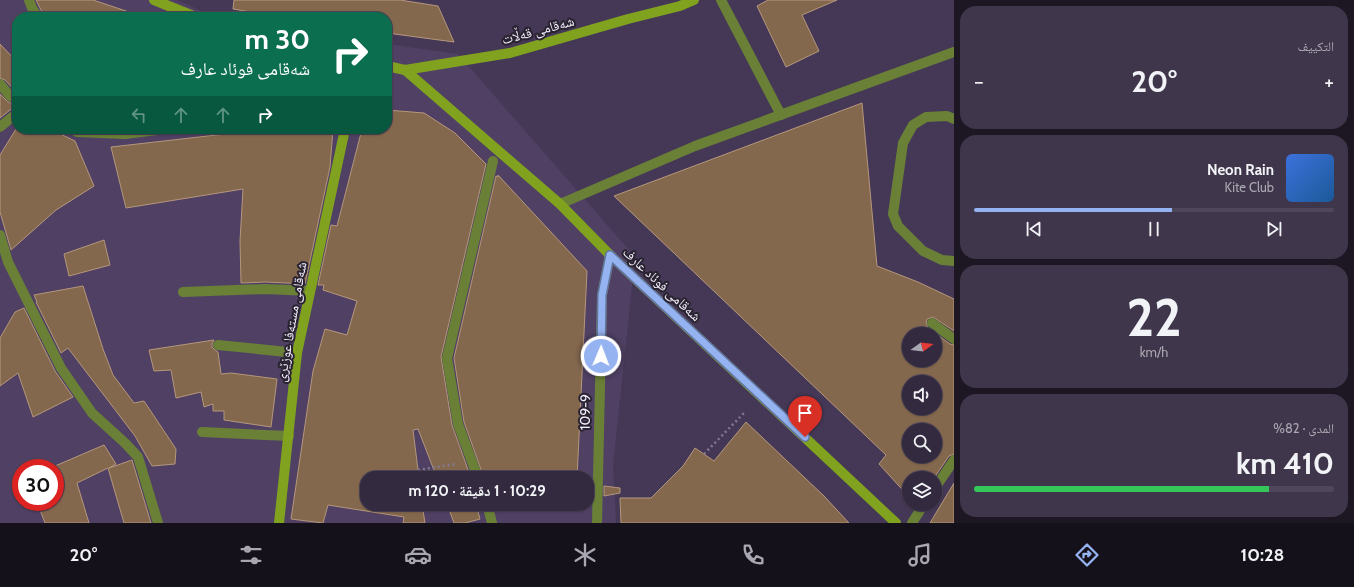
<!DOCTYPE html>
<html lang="ar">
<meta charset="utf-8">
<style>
:root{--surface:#342a40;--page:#3f364b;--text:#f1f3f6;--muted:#a9a7b1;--line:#4e4659;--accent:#95b2f1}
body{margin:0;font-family:Cabin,"Noto Naskh Arabic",sans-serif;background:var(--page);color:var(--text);direction:rtl;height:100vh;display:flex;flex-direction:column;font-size:15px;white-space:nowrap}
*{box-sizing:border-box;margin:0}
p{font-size:13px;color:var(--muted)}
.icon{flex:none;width:22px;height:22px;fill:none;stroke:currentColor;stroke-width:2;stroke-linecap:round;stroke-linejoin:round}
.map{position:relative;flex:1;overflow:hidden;direction:ltr}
.drawer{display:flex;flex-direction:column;gap:6px;padding:6px;background:#1d1723;width:400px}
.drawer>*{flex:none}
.hud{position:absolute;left:12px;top:12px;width:380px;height:122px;border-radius:16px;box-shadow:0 1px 3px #0004,0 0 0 1px var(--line);direction:rtl;background:#0b6e4f;color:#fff;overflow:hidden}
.needle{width:26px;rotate:75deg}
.tools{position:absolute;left:902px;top:327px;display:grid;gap:8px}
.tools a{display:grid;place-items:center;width:40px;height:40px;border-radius:50%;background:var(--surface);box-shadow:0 1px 3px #0004,0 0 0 1px var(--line);font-size:20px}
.speed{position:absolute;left:12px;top:459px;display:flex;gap:8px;font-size:20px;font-weight:700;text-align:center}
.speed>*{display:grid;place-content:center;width:52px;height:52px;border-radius:50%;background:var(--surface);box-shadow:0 1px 3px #0004,0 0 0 1px var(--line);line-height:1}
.speed .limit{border:6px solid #d22;background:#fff;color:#111}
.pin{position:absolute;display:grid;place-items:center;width:34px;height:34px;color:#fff;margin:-41px -17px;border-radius:50% 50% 50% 0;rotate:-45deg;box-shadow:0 0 4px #0007}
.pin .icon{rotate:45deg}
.me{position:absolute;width:44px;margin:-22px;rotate:1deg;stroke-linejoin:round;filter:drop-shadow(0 0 3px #0008)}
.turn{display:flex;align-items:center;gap:14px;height:84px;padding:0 16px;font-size:18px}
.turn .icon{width:52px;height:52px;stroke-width:2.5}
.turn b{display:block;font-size:28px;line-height:34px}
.lanes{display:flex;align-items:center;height:38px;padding:0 16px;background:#0003;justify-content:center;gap:20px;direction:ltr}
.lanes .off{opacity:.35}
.big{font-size:30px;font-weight:700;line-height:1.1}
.drawer .card{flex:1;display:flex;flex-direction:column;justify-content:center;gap:6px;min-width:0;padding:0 14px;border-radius:16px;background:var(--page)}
.drawer .dial{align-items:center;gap:0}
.dial b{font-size:52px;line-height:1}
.song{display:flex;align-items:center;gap:12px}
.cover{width:48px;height:48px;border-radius:6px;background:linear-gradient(135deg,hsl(220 70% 55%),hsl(210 70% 35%))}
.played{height:4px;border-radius:2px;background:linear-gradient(90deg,var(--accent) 55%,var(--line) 55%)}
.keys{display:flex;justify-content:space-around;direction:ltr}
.heat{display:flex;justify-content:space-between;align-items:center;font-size:22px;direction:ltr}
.charge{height:6px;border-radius:3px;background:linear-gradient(90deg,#34c759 82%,var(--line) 0)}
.trip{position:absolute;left:360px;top:471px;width:234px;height:40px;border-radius:16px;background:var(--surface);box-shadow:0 1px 3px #0004,0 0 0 1px var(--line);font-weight:700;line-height:40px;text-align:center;direction:rtl}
.dock{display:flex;height:64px;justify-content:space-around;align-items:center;background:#15111a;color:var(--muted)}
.dock .icon{width:28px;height:28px}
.dock .on{color:var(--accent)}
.dock b{font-size:18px;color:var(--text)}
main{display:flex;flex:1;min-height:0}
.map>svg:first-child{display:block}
.built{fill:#504164;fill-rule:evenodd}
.building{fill:#84684e;stroke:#b5977c;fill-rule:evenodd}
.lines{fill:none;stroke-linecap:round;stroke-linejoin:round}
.path{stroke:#837991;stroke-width:2.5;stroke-dasharray:2 3;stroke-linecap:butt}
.service{stroke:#6a8037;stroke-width:10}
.minor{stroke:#6a8037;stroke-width:10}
.secondary{stroke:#81a21f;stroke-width:10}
.route-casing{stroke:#61749d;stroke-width:10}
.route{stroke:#95b2f1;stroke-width:7}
.labels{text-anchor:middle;stroke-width:4;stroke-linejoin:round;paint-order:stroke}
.street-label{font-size:14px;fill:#f4eefd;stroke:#292331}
</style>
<main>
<section class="drawer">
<div class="card"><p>التكييف</p>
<div class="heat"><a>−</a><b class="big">20°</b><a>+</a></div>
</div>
<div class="card">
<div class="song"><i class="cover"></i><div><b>Neon Rain</b><p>Kite Club</p></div></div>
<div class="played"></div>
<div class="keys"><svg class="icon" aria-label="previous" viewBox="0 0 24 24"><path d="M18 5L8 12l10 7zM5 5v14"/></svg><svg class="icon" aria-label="pause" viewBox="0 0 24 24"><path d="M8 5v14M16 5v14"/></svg><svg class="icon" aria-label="next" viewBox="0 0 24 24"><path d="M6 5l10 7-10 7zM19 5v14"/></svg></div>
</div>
<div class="card dial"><b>22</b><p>km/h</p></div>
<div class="card"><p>المدى · 82%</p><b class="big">410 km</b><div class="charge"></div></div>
</section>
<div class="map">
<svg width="954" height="523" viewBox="0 0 954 523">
<rect width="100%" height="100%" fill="#453856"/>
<path class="built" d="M0 0H177L206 13 230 17H17V129H387V44L458 54 635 257 613 465 616 523H0ZM21 468H55V502H21ZM367 478H587V504H367Z"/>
<g class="building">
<path d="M36 0H93L135 14 134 17H54L42 12Z"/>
<path d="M234 0H400L438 6 454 42 387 33V17H280L233 9Z"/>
<path d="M768 0H837L802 15 819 51 786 67 757 6Z"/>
<path d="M0 44 17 62V93L5 80 0 78Z"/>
<path d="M0 94 7 101 15 106 0 118Z"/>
<path d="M862 103 877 266 918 282 954 299V331L933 317 927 319 926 323 928 328 950 344 954 345V454L949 456 934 478H909V497L879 464 886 455 614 196ZM909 334H935V360H909ZM909 382H935V408H909ZM909 430H935V456H909Z"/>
<path d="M387 110 424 113 455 133 486 164 441 357 452 425 471 478H437L418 429 413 430 419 478H367V504H422L425 523H403L404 517 328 505 323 523 291 519 313 371 325 329 347 335 357 301 323 290 324 285H318L331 225 337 226 362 129H387Z"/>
<path d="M16 129H50L75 141 94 186 56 210 11 250 0 212V155Z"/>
<path d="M253 129H333L330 167 305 284 266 282 241 283 240 241 243 189 126 208 111 147 243 132Z"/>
<path d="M498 175 587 271 577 478H484L464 422 454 358 496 176 498 177Z"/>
<path d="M104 240 110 265 69 276 64 254Z"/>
<path d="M83 286 103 349 113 375 134 403 144 401 176 449 175 464 152 466 135 436 68 348 61 353 36 302H37L34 295Z"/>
<path d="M24 308 55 371 73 397 33 417 18 373 0 386V338L15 312Z"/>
<path d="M214 340 212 344V347L215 350 218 352 221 374 231 373 277 379 271 427 224 420V411H213V404L204 407 201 392 176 398 171 370 154 371 149 350Z"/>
<path d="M746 422 824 496 849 523H621L620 498H651L683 466 695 448 714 461Z"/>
<path d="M104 445 116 464 109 468 132 460 151 523H124L108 468 77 483 89 523H45L37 502H55V466Z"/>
<path d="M954 483V523H930Z"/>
<path d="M587 484H591V497L587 498Z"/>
<path d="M604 486 620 488V493L604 496Z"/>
<path d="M447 504H476L480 519 465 523H454Z"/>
</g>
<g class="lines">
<g class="path">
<path d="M704 454 744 413"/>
<path d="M418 470 456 464"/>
</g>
<g class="service">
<path d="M29 0 32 8 38 17"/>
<path d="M954 119 947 116 926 117 913 125 903 143 893 214 898 226 923 251 942 260 954 261"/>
<path d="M183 292 266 289 310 291"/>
<path d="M218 345 297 353"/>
<path d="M202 432 289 436"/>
</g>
<g class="minor">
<path d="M721 0 781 115"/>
<path d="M0 84 10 96 17 100"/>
<path d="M0 127 17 113"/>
<path d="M72 129 77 132 125 134 165 129"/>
<path d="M560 204 695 146 954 52"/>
<path d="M0 235 8 262 61 368 92 413 125 443 138 457 158 523"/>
<path d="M932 323 954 339"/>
<path d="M478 478 458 424 447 358 493 161"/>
<path d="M935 488 954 460"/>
<path d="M487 504 492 523"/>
<path d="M597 523 602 295 610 255"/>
<path d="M912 523 924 504"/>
</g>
<g class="secondary">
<path d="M154 0 196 17"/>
<path d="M387 66 405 70 510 53 628 19 680 6 694 0"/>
<path d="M405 70 560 204 610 255 896 523"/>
<path d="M279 523 297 353 345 129"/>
</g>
</g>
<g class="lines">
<defs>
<path id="route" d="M601 356 602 295 610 255 805 437"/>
</defs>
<use href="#route" class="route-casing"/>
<use href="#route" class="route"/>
</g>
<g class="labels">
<g class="street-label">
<text transform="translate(538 30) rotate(-15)" y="5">شەقامی قەڵات</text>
<text transform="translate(662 284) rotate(43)" y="5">شەقامی فوئاد عارف</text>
<text transform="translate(291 322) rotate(-80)" y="5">شەقامی مستەفا عوزێری</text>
<text transform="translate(585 412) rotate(-89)" y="5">109-9</text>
</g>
</g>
</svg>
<div class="tools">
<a><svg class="needle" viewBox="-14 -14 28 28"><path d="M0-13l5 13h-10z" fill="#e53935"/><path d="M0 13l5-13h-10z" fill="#a9a7b1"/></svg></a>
<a><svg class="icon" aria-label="sound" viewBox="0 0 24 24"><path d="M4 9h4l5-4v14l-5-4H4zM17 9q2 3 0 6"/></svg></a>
<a><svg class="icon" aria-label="search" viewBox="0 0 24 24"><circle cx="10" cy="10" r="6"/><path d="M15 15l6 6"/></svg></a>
<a><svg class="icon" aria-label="layers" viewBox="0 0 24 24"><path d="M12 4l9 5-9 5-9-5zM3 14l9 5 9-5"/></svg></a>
</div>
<div class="speed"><div class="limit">30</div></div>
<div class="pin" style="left:805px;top:437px;background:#d93025"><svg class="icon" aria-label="arrive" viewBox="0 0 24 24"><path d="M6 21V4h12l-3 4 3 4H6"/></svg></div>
<svg class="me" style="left:601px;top:356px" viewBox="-20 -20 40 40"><circle r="17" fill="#95b2f1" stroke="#fff" stroke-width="3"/><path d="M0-11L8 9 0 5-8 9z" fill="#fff"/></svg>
<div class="trip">10:29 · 1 دقيقة · 120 m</div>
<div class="hud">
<div class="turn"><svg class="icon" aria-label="right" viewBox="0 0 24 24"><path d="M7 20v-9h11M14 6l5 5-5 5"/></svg><div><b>30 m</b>شەقامی فوئاد عارف</div></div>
<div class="lanes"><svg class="icon off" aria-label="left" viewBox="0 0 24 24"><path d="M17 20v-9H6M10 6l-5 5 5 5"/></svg><svg class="icon off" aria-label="ahead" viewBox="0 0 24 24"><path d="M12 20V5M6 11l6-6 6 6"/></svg><svg class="icon off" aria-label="ahead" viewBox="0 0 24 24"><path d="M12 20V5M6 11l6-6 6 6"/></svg><svg class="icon" aria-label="right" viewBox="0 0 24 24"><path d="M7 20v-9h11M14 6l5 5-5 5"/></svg></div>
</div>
</div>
</main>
<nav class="dock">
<b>10:28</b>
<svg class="icon on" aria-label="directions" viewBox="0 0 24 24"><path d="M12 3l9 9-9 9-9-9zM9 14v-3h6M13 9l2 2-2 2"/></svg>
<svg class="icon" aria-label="music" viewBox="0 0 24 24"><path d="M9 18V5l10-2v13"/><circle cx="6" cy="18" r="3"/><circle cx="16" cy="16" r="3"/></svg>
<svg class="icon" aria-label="phone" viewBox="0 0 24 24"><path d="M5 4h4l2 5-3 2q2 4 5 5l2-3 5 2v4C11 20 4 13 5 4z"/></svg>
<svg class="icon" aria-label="climate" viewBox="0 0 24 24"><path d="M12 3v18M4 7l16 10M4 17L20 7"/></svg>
<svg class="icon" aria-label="car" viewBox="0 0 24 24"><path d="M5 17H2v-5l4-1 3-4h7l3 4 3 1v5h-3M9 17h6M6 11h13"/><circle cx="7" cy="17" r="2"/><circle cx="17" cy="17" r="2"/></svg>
<svg class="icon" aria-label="filters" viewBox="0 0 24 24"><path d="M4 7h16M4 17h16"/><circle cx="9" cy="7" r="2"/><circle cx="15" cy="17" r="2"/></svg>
<b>20°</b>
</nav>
